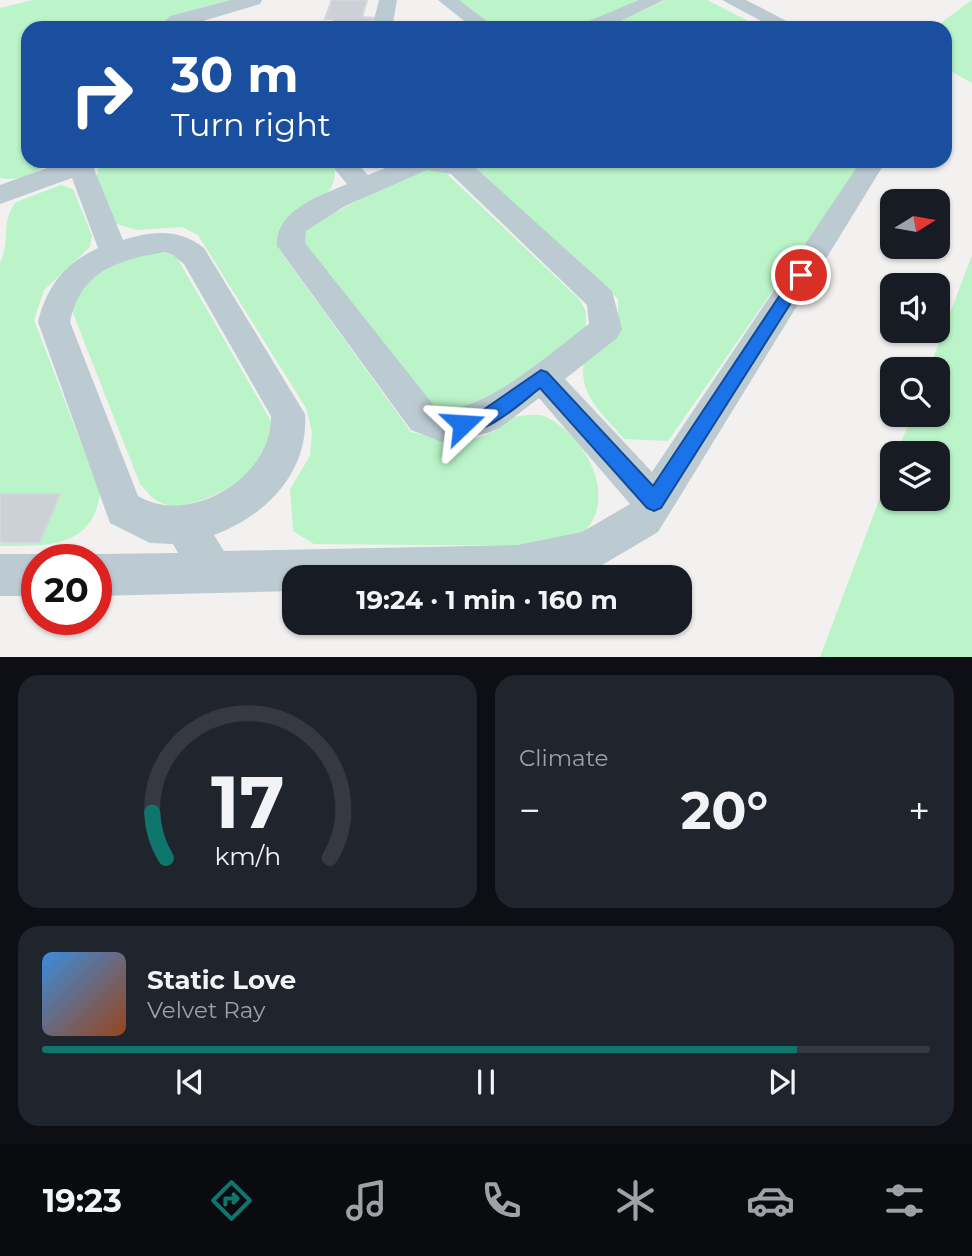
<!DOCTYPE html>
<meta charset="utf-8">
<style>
:root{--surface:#171b24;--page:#20242c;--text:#f1f3f6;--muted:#9ea1a6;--line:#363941;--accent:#0f766e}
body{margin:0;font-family:Montserrat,sans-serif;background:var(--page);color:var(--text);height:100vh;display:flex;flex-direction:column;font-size:26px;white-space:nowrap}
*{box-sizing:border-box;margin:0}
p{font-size:23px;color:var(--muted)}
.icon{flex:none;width:38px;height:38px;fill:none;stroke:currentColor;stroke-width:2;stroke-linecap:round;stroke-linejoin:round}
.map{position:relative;height:657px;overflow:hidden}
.details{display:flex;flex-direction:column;gap:18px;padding:18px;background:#0d0f14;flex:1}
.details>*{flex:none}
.guide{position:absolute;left:21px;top:21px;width:931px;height:147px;border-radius:21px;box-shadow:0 2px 5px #0004;background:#1a4fa0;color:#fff;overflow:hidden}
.needle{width:46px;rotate:79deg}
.fabs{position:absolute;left:880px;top:189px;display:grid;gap:14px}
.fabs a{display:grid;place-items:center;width:70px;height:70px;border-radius:14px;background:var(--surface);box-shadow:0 2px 5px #0004;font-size:35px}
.speed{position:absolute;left:21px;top:544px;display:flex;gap:14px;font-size:35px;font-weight:700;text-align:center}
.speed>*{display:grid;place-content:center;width:91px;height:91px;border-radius:50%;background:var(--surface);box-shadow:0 2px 5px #0004;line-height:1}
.speed .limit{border:10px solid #d22;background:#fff;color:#111}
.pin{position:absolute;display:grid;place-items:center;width:60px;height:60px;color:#fff;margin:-30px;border:4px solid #fff;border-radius:50%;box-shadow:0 2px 7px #0007}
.me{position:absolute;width:77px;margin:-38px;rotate:70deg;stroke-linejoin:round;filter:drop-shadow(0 0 5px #0008)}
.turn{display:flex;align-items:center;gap:24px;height:147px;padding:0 35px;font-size:32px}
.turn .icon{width:91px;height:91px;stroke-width:2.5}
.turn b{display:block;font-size:49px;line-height:60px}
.big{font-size:52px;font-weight:700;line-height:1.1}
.details .card{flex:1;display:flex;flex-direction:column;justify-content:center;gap:10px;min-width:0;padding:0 24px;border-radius:21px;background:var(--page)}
.details .dial{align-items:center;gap:0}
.dial svg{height:182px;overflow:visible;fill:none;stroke:var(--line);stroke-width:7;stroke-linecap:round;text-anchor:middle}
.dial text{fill:var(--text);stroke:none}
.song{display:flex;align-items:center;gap:21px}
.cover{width:84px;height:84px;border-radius:10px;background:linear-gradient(135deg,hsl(210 70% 55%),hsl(20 70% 35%))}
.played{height:7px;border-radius:4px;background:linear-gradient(90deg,var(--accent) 85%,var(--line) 85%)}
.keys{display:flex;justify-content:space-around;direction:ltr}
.heat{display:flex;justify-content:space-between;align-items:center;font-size:38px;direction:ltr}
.details .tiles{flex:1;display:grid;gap:18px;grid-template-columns:1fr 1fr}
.card:last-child{grid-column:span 2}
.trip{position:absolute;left:282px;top:565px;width:410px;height:70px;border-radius:21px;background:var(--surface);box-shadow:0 2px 5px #0004;font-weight:700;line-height:70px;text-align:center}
.menu{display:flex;height:112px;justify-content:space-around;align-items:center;background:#090b0e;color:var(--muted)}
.menu .icon{width:49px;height:49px}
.menu .active{color:var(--accent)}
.menu b{font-size:32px;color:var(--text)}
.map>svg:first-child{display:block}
.green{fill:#baf4c8}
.building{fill:#cbd1d6;stroke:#d3d7dc;stroke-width:2}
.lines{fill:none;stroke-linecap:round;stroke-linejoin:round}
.minor{fill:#bccad1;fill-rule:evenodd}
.route{fill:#1a73e8;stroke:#114b97;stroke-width:2}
</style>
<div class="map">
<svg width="972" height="658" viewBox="0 0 972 658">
<rect width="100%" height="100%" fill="#f3f0f0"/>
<g class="green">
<path d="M33 0H232L170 16 154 28H28V161H51C35 174 20 181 0 178V8Z"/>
<path d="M455 0H641L574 28H497Z"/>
<path d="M666 0H707L762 28H604Z"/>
<path d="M972 0V83L945 68V28H934Z"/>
<path d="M110 161H326L335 170C335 213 282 199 278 248L411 432C450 442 482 448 512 417 521 416 536 413 544 416 586 435 623 502 578 537 572 541 560 543 552 546L314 544 293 531 290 489 310 456 312 432 306 408 198 235 182 227 137 230 113 223 96 180 98 169Z"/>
<path d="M467 161H863L668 441 624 439C604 414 578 396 584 362L618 333V299Z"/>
<path d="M432 169 446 173 579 299 586 311V329L477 409 452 414 434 408 305 245V233L314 223 412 173Z"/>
<path d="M61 185 73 189 92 236 90 247 44 290 34 320 100 493C93 549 45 546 0 546V263C11 242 0 222 16 202Z"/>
<path d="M153 250 176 256 271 421C271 427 274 437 273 443 265 473 190 518 159 502 152 499 145 489 140 484L71 308C92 269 113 265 153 250Z"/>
<path d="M972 255V657H820L892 466V499H938V453H897L912 415H938V369H929Z"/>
</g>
<g class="building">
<path d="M332 0H367L362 17 374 18 371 28H331L334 19H325Z"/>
<path d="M0 494H60L40 542H0Z"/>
</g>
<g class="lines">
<g class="minor">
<path d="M231 0H262L260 4 179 28H156L170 16Z"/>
<path d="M379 0H397L392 28H372Z"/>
<path d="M438 0H459L496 28H473Z"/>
<path d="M639 0H664L606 28H579L582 24Z"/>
<path d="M722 0H746L800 28H774Z"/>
<path d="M66 161H104L94 169 123 240C152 231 179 228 204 248L305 414C309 473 265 516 214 535L224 551 518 545 582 532 630 504 539 398 500 428 488 433 442 442 411 430 277 246C275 210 320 196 347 184L328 161H355L368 175 403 161 469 162 612 291 622 329 617 338 565 379 652 472 861 161H886L658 532 602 565 557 578H294V591L96 596V560H83L96 554 178 553 173 544 150 543 110 523 38 322C47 286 64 264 98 248L72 178 0 204V185ZM427 170 451 174 587 305 589 324C557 347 476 422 435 407L305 243 306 231 345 206ZM164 252 173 255 184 264 271 416C273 477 190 527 138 496L70 322C80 271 118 260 164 252Z"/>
<path d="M0 554H37L50 560H37V596H0Z"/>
</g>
</g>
<path class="route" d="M801 269 806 271V279L661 508 654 511 647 508 540 388C521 403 482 440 456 430L454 424 456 418 483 410 541 370 547 372 653 486 796 271Z"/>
</svg>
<div class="fabs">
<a><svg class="needle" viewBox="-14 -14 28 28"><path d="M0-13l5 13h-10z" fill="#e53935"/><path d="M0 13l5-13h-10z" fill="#9ea1a6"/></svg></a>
<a><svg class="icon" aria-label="sound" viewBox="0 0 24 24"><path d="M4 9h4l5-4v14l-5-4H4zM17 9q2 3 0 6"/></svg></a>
<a><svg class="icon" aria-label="search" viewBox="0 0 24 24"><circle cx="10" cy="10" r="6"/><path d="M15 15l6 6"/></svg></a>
<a><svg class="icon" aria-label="layers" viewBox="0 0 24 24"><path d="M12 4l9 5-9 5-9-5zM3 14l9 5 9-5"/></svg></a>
</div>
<div class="speed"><div class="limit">20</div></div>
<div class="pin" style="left:801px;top:275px;background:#d93025"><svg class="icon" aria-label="arrive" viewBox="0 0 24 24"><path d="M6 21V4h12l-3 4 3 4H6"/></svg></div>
<svg class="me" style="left:463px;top:424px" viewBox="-20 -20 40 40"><path d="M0-17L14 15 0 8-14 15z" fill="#1a73e8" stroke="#fff" stroke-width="4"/></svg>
<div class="trip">19:24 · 1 min · 160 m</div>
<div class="guide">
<div class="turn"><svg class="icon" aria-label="right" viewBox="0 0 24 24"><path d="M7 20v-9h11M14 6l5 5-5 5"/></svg><div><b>30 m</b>Turn right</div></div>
</div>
</div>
<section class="details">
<div class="tiles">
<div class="card dial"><svg viewBox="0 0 100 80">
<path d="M14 69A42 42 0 1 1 86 69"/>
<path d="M14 69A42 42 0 0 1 8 49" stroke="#0f766e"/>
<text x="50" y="56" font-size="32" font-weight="700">17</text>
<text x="50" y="72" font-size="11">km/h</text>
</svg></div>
<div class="card"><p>Climate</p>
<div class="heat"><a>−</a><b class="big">20°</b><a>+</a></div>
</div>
<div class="card">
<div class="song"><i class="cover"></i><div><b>Static Love</b><p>Velvet Ray</p></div></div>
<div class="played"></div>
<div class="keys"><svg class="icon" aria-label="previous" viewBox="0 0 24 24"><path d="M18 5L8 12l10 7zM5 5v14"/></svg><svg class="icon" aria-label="pause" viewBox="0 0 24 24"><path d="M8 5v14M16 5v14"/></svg><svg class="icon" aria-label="next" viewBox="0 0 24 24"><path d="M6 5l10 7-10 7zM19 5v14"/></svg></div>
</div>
</div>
</section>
<nav class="menu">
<b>19:23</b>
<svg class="icon active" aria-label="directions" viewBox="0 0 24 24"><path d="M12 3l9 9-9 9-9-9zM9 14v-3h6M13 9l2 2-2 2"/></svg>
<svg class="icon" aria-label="music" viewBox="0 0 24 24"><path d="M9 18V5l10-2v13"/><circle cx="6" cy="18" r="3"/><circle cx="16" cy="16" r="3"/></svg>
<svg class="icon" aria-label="phone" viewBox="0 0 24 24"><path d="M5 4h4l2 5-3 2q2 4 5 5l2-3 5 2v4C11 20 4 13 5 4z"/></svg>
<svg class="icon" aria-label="climate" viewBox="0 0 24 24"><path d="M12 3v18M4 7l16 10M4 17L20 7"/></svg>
<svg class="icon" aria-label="car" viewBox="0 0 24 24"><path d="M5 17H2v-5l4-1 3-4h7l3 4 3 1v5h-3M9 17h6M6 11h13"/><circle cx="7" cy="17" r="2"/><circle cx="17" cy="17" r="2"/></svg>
<svg class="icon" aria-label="filters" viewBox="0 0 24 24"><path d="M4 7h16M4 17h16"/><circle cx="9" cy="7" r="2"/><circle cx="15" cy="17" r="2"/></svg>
</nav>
